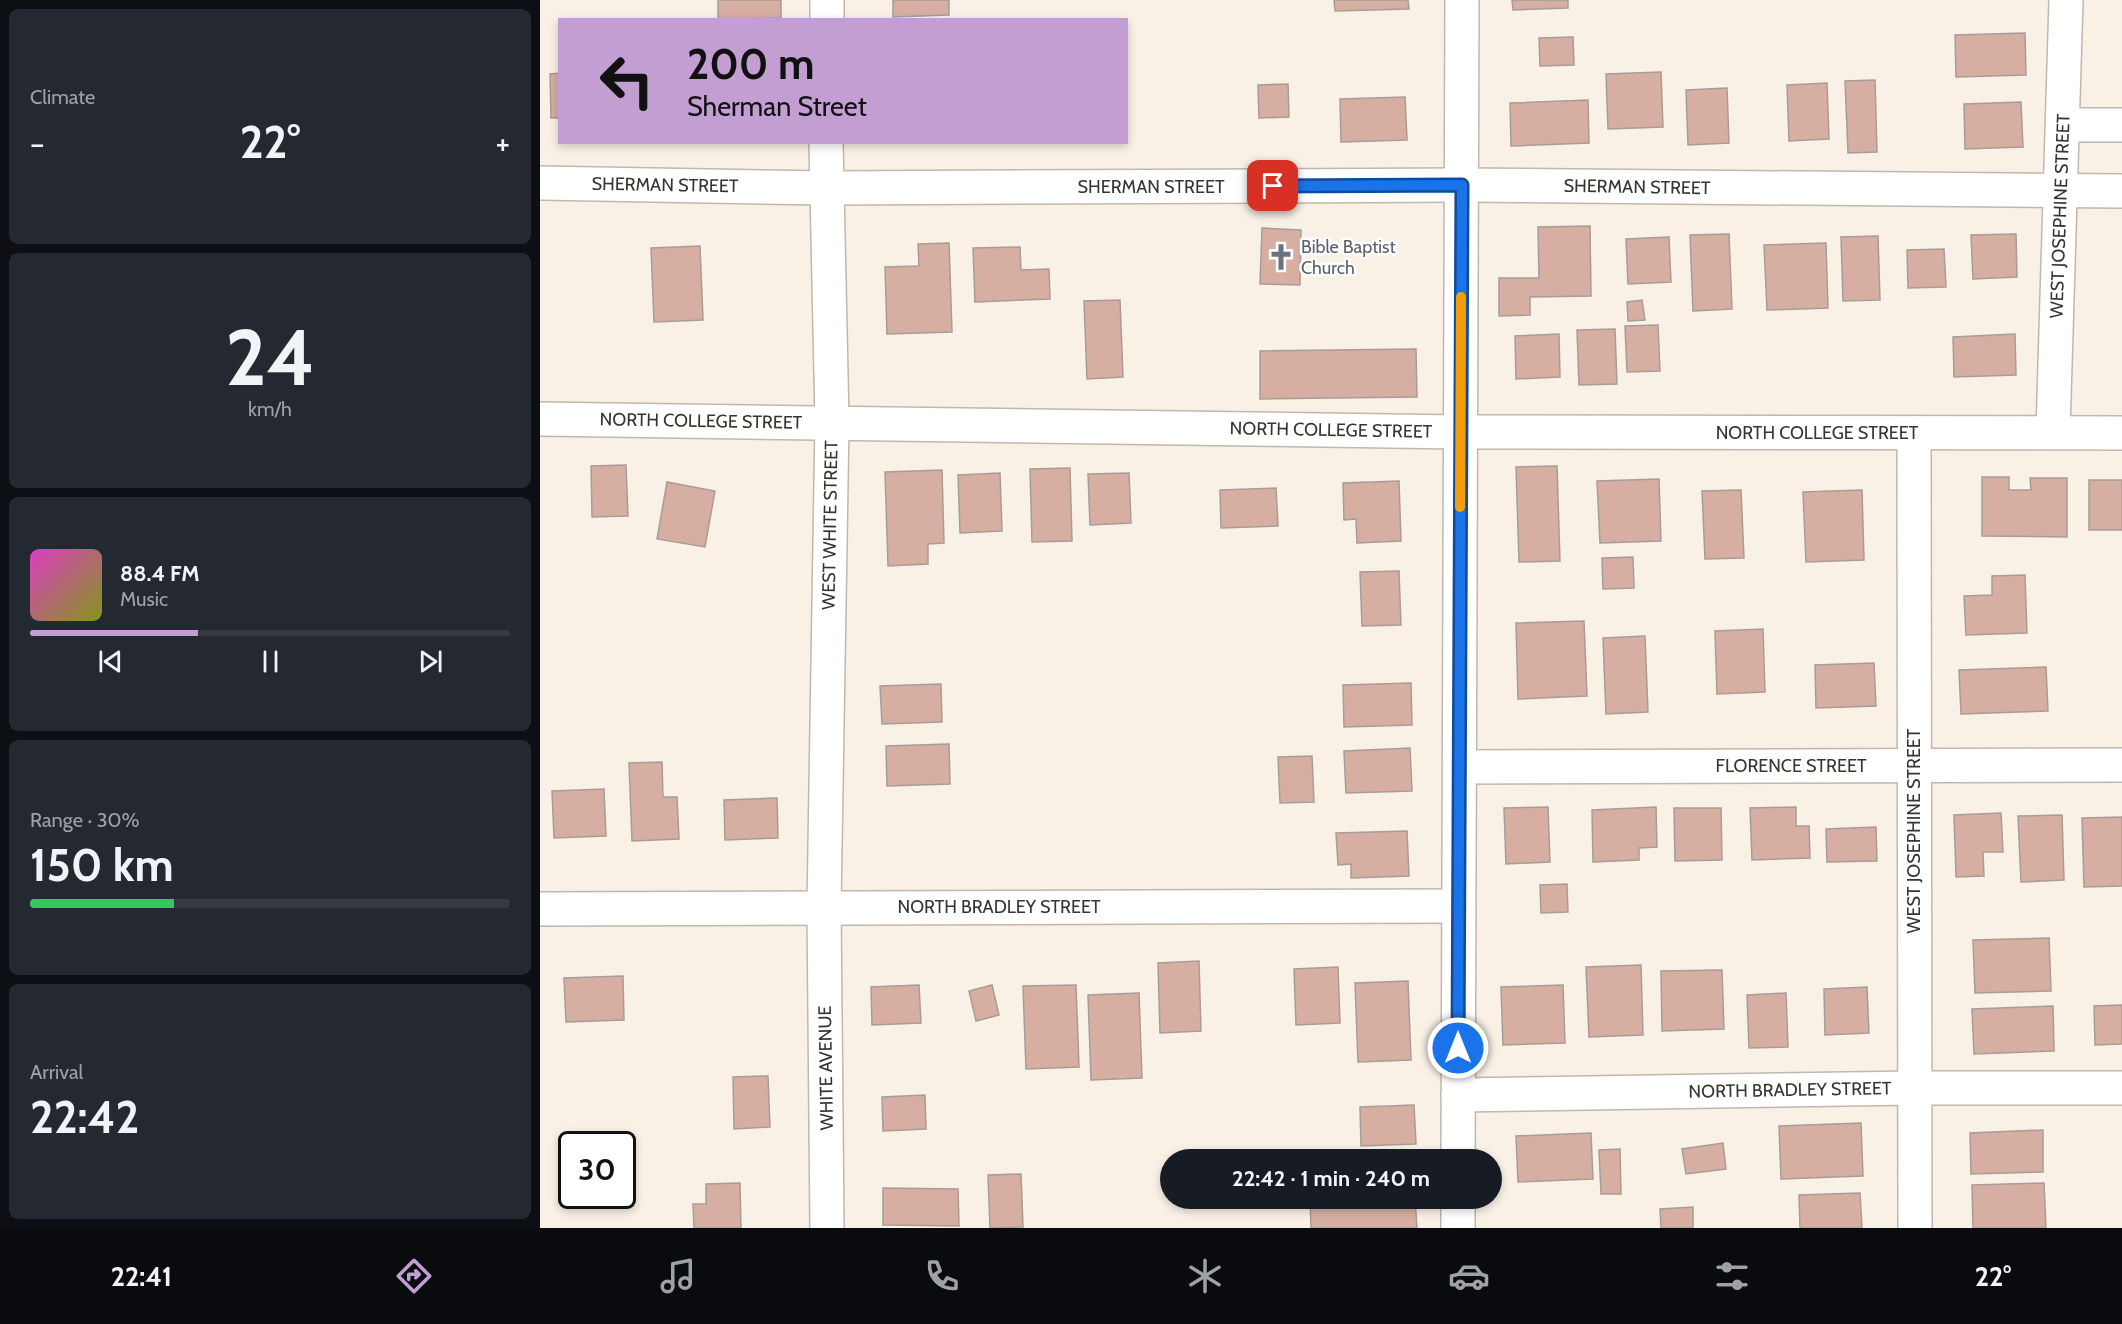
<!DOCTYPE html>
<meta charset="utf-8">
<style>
:root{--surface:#171b24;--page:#242831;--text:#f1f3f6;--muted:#9ea1a6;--line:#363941;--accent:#c29ed2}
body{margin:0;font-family:Cabin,sans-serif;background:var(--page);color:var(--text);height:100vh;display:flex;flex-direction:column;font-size:22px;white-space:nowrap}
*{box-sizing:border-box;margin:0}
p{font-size:20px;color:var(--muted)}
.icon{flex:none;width:33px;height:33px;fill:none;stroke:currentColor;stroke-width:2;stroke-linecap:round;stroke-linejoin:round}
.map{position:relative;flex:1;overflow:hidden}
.panel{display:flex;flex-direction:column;gap:9px;padding:9px;background:#0d0f14;width:540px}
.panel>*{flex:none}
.banner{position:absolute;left:18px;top:18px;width:570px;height:126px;border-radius:0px;box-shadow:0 3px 9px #0003;background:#c29ed2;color:#111;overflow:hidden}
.speed{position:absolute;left:18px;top:1131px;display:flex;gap:12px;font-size:30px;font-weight:700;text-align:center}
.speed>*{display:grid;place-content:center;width:78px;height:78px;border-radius:50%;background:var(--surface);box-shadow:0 3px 9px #0003;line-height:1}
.speed .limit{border:3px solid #111;border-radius:9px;background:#fff;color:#111}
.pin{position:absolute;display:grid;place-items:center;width:51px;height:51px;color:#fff;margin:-26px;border-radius:12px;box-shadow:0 3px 9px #0006}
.me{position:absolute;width:66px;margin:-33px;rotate:0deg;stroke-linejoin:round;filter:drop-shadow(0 0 4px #0008)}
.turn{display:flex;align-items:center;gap:21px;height:126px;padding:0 30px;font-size:27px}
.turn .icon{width:78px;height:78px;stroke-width:2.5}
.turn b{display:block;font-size:42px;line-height:51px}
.big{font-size:45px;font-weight:800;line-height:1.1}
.panel .card{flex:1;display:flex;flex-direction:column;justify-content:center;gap:9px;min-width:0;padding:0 21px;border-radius:9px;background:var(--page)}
.panel .dial{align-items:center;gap:0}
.dial b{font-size:78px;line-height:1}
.song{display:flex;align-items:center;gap:18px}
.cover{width:72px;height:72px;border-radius:9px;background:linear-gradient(135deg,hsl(310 70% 55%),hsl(70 70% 35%))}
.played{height:6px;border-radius:3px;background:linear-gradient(90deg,var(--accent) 35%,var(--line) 35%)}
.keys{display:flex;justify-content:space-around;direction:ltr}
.heat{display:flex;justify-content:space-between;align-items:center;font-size:33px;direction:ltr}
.charge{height:9px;border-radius:4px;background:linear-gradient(90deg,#34c759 30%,var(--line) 0)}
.trip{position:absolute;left:620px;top:1149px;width:342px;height:60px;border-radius:30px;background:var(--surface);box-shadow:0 3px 9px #0003;font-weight:800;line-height:60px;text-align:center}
.menu{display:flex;height:96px;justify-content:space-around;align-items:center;background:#090b0e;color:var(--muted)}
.menu .icon{width:42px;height:42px}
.menu .selected{color:var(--accent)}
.menu b{font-size:27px;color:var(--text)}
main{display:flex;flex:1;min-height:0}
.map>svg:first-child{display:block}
.building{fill:#d7aea2;stroke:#a99c98;stroke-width:1.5}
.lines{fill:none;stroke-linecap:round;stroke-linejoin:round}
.minor-casing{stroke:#c0b7ae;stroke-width:36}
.minor{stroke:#fff;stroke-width:33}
.route-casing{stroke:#114b97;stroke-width:15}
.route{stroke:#1a73e8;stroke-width:10}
.slow{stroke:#f59e0b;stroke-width:10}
.labels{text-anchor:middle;stroke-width:5;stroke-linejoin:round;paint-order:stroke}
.street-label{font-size:18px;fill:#383531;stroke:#fff}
.worship-label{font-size:18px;fill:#5b616d;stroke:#fff;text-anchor:start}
</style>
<main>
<section class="panel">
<div class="card"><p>Climate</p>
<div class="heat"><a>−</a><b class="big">22°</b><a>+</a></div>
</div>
<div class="card dial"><b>24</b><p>km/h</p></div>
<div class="card">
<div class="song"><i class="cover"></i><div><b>88.4 FM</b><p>Music</p></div></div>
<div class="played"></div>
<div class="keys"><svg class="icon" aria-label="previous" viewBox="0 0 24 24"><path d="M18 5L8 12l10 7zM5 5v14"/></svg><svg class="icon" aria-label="pause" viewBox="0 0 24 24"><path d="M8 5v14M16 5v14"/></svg><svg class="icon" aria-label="next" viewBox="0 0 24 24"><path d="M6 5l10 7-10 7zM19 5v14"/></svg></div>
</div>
<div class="card"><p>Range · 30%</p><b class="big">150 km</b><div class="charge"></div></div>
<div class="card"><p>Arrival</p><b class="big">22:42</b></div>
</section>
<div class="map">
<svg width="1582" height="1228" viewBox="0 0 1582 1228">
<rect width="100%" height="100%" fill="#f9f0e6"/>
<g class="building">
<path d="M178 0H241V18L178 20Z"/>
<path d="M353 0H409V15L353 17Z"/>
<path d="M794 0H868L869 9 795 11Z"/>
<path d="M972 0H1028V8L973 10Z"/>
<path d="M1485 33 1486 75 1416 77 1415 35Z"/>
<path d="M1033 37 1034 65 1000 66 999 38Z"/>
<path d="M1121 72 1123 127 1068 129 1066 74Z"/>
<path d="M20 73V118H11L10 74Z"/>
<path d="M1335 80 1337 152 1308 153 1305 81Z"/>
<path d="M1287 83 1289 139 1249 141 1247 85Z"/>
<path d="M748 84 749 117 719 118 718 85Z"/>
<path d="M1187 88 1189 143 1148 145 1146 90Z"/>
<path d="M865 97 867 140 801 142 800 99Z"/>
<path d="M1048 100 1049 143 971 146 970 103Z"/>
<path d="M1481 102 1483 147 1425 149 1424 104Z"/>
<path d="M1050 226 1051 296 990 297V315L959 316V278H999L998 227Z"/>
<path d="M722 228 761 230 760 285 720 284Z"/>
<path d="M1189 234 1192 309 1153 311 1150 235Z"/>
<path d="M1476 234 1477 277 1433 279 1431 235Z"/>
<path d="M1338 236 1340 300 1303 301 1301 237Z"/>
<path d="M1129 237 1131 282 1088 284 1086 239Z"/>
<path d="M409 243 412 332 347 334 345 267 379 266 378 244Z"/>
<path d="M1286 243 1288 308 1227 310 1224 245Z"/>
<path d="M160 246 163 320 114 322 111 248Z"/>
<path d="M480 247 481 270 509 269 510 299 435 302 433 248Z"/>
<path d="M1404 249 1406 287 1368 288 1367 250Z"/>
<path d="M580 300 583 377 547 379 544 301Z"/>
<path d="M1102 300 1105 320 1088 321 1087 302Z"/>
<path d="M1118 325 1120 371 1087 372 1085 326Z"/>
<path d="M1075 329 1077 384 1039 385 1037 330Z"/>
<path d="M1019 334 1020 377 976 379 975 336Z"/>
<path d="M1475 334 1476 375 1414 377 1413 337Z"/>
<path d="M876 349 877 397 720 399V351Z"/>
<path d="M86 465 88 516 52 517 51 466Z"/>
<path d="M1017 466 1020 561 979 562 976 467Z"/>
<path d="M530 468 532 541 492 542 490 469Z"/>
<path d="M402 470 404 543 388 544V564L348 566 345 472Z"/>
<path d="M460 473 462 531 420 533 418 475Z"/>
<path d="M589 473 591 523 550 525 548 474Z"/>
<path d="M1442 477H1469V490H1491L1490 478H1527V537L1442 536Z"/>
<path d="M1119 479 1121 541 1060 543 1057 481Z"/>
<rect x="1549" y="480" width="33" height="50"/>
<path d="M859 481 861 541 817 543 816 519 804 520 803 483Z"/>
<path d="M127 482 175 491 165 547 117 539Z"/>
<path d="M736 488 738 526 681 528 680 490Z"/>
<path d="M1201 490 1204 558 1165 559 1162 491Z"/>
<path d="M1322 490 1324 560 1266 562 1263 492Z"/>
<path d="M1093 557 1094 588 1063 589 1062 558Z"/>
<path d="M859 571 861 625 822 626 820 572Z"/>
<path d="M1485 575 1487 633 1426 635 1424 596 1452 595V576Z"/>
<path d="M1044 621 1047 696 978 699 976 623Z"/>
<path d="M1223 629 1225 692 1177 694 1175 631Z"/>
<path d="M1105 636 1108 712 1066 714 1063 638Z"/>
<path d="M1334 663 1336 706 1276 708 1275 665Z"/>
<path d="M1506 667 1508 711 1421 714 1419 670Z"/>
<path d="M871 683 872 725 804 727 803 685Z"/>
<path d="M401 684 402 722 342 724 340 686Z"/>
<path d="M409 744 410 784 347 786 346 746Z"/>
<path d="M870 748 872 791 806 793 804 751Z"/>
<path d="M772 756 774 802 740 803 738 757Z"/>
<path d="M122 762 123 797H137L139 839 92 841 89 763Z"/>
<path d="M64 789 66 836 14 838 12 791Z"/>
<path d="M237 798 238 838 185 840 184 800Z"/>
<path d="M1008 807 1010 862 966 864 964 808Z"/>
<path d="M1116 807 1117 847 1099 848V860L1053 862 1052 810Z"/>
<path d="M1256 807V826H1269L1270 858 1212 860 1210 808Z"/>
<path d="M1134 808H1181L1182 860 1135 861Z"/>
<path d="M1461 813 1463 852H1443L1444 876 1416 877 1414 815Z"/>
<path d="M1522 815 1524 880 1481 882 1478 816Z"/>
<path d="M1582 817V886L1544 887 1542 818Z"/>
<path d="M1336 827 1337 861 1287 862 1286 829Z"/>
<path d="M867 831 869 876 811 878V864L798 865 796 833Z"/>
<path d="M1027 884 1028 912 1001 913 1000 885Z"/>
<path d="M1509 938 1511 991 1435 993 1433 940Z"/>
<path d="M659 961 661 1031 620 1033 618 963Z"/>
<path d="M1101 965 1103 1035 1049 1037 1046 967Z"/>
<path d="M798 967 800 1023 756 1025 754 969Z"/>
<path d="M1182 970 1184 1029 1122 1031 1121 971Z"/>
<path d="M83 976 84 1020 26 1022 24 978Z"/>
<path d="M868 981 871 1060 818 1062 815 983Z"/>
<path d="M379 985 381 1023 332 1025 331 987Z"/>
<path d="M452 985 459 1015 436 1021 429 991Z"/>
<path d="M536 985 539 1067 486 1069 483 986Z"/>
<path d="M1023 985 1025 1043 963 1045 961 987Z"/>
<path d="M1327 987 1329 1033 1285 1035 1284 989Z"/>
<path d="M599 993 602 1078 551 1080 548 995Z"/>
<path d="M1246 993 1248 1047 1209 1048 1207 995Z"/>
<path d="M1582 1005V1044L1555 1045 1554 1006Z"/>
<path d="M1513 1006 1514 1051 1434 1054 1432 1009Z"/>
<path d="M228 1076 230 1127 194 1129 193 1077Z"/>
<path d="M385 1095 386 1129 343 1131 342 1097Z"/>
<path d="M874 1105 876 1144 821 1146 820 1107Z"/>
<path d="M1321 1123 1323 1176 1241 1179 1239 1126Z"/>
<path d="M1503 1130V1172L1431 1174 1430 1133Z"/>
<path d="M1051 1133 1053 1179 978 1182 976 1136Z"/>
<path d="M1183 1143 1186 1169 1146 1174 1142 1149Z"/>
<path d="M1080 1149 1081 1194H1061L1059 1150Z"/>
<path d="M481 1174 483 1227 450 1228 448 1175Z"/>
<path d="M200 1183 201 1228H154L153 1204H166V1184Z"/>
<path d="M1504 1183 1506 1228H1433L1432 1185Z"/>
<path d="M343 1188 418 1189 419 1226 343 1225Z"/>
<path d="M1320 1193 1322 1228H1260L1259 1195Z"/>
<path d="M770 1198H875L877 1228H771Z"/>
<path d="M1153 1207V1228H1121L1120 1209Z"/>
</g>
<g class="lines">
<defs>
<g id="minor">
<path d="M287 20V0"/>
<path d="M1523 125H1582"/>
<path d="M286 142 292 422 284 907 287 1228"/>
<path d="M0 183 286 188 922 185 1582 191"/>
<path d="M0 419 920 432 1582 433"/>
<path d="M1513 431 1526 0"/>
<path d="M1374 433 1375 1228"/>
<path d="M920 767 1582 765"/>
<path d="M0 909 918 906"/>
<path d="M918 1095 1375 1088H1582"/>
<path d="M918 1160 922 0"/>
<path d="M918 1228V1198"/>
</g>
</defs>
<use href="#minor" class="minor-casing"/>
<use href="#minor" class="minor"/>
</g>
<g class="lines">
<defs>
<path id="route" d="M733 186 922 185 918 1048"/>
</defs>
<use href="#route" class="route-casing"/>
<use href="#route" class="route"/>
<path class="slow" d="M920 507 921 297"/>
</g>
<defs>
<symbol id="church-bare" viewBox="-9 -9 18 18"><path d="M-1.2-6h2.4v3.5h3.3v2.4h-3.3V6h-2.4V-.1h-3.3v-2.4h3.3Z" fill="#6b7280" stroke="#fff" stroke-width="2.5" paint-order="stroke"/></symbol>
</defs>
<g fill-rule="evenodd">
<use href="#church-bare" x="722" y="238" width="38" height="38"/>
</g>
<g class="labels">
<g class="street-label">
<text transform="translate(125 185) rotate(1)" y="6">SHERMAN STREET</text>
<text x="611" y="193">SHERMAN STREET</text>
<text transform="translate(1097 187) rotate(1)" y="6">SHERMAN STREET</text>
<text transform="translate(1520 216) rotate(-88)" y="6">WEST JOSEPHINE STREET</text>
<text transform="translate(161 421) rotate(1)" y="6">NORTH COLLEGE STREET</text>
<text transform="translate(791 430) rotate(1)" y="6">NORTH COLLEGE STREET</text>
<text x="1277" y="439">NORTH COLLEGE STREET</text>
<text transform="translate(290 525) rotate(-89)" y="6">WEST WHITE STREET</text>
<text x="1251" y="772">FLORENCE STREET</text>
<text transform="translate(1374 831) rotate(-90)" y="6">WEST JOSEPHINE STREET</text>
<text x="459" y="913">NORTH BRADLEY STREET</text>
<text transform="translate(286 1068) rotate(-91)" y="6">WHITE AVENUE</text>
<text transform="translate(1250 1090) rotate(-1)" y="6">NORTH BRADLEY STREET</text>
</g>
<g class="worship-label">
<text x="761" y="253">Bible Baptist<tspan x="761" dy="21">Church</tspan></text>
</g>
</g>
</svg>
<div class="speed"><div class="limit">30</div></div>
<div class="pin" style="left:733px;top:186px;background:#d93025"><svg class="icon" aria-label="arrive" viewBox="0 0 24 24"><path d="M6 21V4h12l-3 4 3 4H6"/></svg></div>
<svg class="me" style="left:918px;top:1048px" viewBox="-20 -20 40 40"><circle r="17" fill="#1a73e8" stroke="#fff" stroke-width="3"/><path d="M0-11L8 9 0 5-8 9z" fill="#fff"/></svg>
<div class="trip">22:42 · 1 min · 240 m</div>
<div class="banner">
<div class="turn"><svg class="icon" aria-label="left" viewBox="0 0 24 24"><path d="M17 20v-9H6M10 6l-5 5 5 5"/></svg><div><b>200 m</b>Sherman Street</div></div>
</div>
</div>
</main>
<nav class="menu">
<b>22:41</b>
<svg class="icon selected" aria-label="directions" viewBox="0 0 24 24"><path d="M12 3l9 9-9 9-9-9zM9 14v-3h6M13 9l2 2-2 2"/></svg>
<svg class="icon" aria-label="music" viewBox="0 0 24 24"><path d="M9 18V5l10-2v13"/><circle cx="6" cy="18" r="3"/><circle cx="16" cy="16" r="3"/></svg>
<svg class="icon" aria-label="phone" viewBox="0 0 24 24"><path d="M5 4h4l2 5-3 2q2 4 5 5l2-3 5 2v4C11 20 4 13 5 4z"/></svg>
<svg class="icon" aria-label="climate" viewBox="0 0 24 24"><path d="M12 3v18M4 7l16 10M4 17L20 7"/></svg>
<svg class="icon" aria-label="car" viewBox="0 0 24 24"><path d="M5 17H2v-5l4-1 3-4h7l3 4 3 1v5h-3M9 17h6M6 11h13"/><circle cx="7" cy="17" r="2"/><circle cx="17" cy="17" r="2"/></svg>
<svg class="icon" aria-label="filters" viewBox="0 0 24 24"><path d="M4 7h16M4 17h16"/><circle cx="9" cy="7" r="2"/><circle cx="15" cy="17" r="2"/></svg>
<b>22°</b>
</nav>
